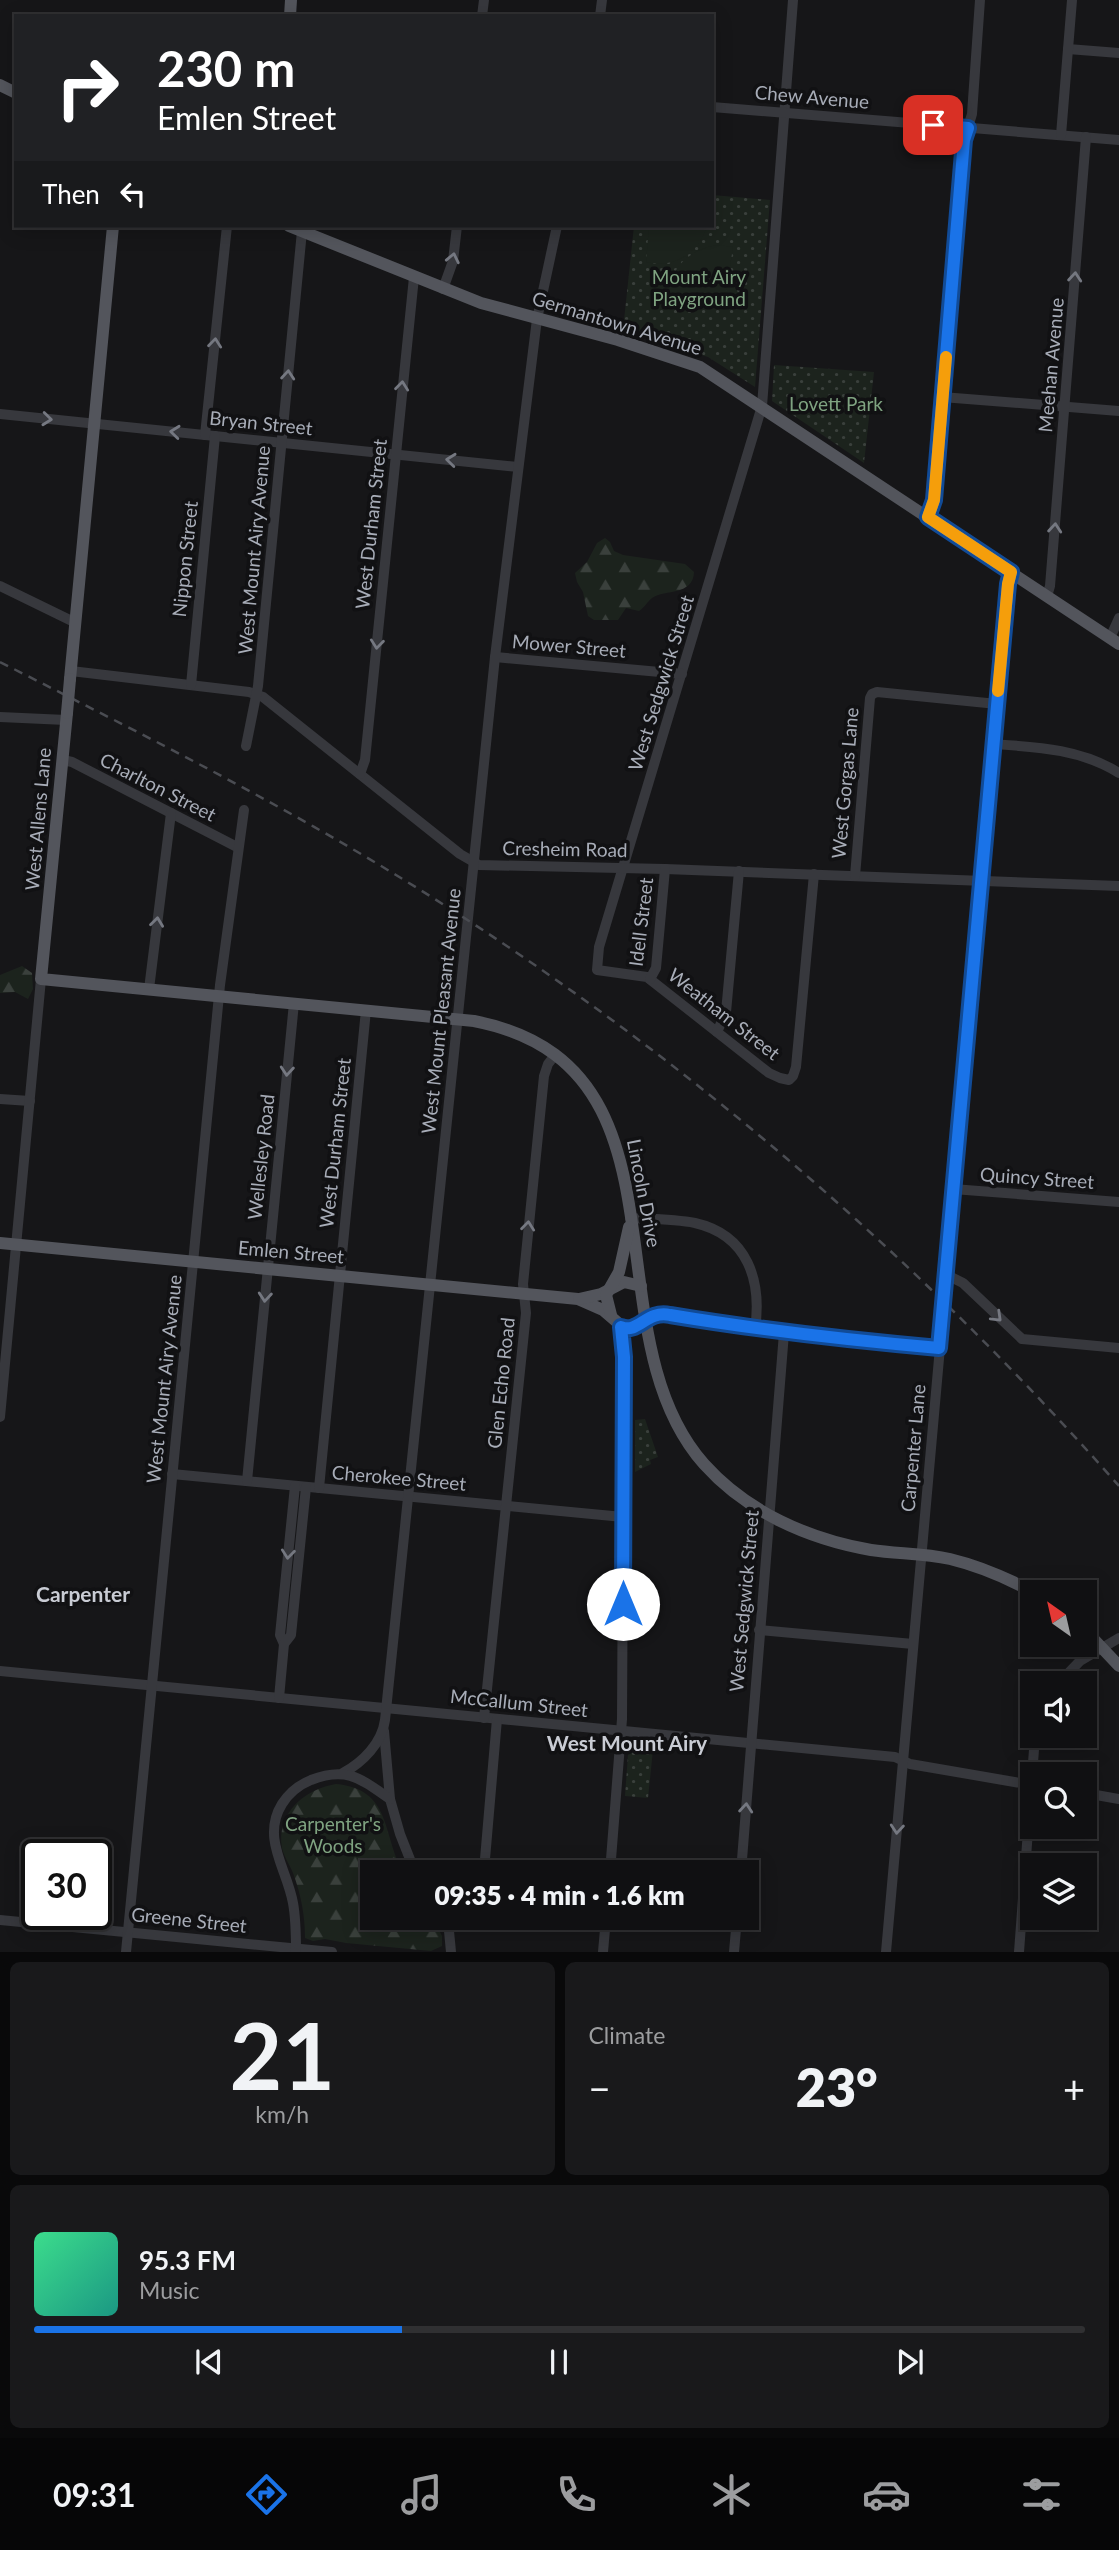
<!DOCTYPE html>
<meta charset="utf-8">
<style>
:root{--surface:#101012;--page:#19191b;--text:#f1f3f6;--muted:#9c9d9f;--line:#303032;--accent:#1a73e8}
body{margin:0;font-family:Lato,sans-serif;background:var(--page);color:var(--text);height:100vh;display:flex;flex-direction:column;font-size:26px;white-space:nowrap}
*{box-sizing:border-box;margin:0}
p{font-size:23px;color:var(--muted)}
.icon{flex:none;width:38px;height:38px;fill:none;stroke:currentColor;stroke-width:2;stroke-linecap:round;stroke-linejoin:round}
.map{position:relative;height:1952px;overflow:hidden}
.drawer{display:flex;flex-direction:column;gap:10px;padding:10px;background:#09090a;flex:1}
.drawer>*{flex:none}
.top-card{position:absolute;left:14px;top:14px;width:700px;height:214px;border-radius:0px;box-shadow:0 4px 18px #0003,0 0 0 2px var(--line);background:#202124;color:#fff;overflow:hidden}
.needle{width:46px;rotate:326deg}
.fabs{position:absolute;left:1020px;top:1580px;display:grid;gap:14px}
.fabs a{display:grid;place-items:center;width:77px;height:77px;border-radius:0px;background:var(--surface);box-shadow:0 4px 18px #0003,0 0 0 2px var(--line);font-size:35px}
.speed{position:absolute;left:21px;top:1839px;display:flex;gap:14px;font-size:35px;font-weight:700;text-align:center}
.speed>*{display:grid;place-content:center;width:91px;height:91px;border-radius:50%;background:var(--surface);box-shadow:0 4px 18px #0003,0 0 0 2px var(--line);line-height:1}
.speed .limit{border:4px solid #111;border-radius:10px;background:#fff;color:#111}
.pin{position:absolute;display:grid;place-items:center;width:60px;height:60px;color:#fff;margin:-30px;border-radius:14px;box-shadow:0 4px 10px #0006}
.me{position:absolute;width:77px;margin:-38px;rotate:0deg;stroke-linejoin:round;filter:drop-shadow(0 0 5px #0008)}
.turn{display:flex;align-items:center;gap:24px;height:147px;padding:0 28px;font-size:32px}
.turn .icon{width:91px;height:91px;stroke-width:2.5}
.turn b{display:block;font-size:49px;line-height:60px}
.then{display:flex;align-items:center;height:66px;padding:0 28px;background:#0003;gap:14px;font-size:26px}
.big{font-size:52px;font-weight:800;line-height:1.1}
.drawer .tile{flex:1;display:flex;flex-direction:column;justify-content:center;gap:10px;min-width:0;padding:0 24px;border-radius:10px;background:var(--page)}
.drawer .dial{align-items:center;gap:0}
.dial b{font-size:91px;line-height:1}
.song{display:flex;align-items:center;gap:21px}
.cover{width:84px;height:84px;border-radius:10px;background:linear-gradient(135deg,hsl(150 70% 55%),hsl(170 70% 35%))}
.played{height:7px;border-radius:4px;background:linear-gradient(90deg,var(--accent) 35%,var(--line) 35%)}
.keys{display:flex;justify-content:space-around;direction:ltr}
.heat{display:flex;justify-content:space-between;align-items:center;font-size:38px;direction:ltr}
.drawer .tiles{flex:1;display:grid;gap:10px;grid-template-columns:1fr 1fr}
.tile:last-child{grid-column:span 2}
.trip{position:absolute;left:360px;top:1860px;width:399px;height:70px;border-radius:0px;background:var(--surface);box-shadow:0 4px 18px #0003,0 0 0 2px var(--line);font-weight:800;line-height:70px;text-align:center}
.dock{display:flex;height:112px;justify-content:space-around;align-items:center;background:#060607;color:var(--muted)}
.dock .icon{width:49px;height:49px}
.dock .active{color:var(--accent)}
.dock b{font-size:32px;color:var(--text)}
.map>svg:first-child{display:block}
.grass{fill:url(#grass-dots)}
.forest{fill:url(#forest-firs)}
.garden{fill:#1c231d}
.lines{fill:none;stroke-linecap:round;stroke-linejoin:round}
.minor{stroke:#37383d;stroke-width:10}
.major{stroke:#53555c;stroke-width:12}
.rail{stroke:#4a4c52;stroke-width:2.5;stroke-dasharray:9 7;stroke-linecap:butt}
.major-bridge{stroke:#53555c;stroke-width:12}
.oneway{stroke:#757881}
.route-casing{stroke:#114b97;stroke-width:18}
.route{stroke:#1a73e8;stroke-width:12}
.slow{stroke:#f59e0b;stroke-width:12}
.labels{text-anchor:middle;stroke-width:7;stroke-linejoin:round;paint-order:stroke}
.street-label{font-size:19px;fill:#a8adb8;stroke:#111113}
.park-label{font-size:19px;fill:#7fa381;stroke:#111113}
.neighbourhood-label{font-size:21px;font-weight:bold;fill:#c9ccd4;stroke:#111113}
</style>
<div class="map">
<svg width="1119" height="1952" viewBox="0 0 1119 1952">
<defs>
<pattern id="grass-dots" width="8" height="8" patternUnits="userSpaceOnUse" patternTransform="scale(1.75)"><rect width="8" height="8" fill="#1c231d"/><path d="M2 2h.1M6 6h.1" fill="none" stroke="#3a403c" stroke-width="1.8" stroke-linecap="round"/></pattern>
<pattern id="forest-firs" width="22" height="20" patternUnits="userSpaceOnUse" patternTransform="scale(1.75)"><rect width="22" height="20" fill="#1c231d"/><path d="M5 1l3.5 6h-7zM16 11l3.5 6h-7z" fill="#3a403c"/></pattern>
</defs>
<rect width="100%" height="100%" fill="#161618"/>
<g class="grass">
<path d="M712 195 770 200 755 387 708 357 623 330 634 226H712Z"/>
<path d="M774 365 874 372 864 463 772 401Z"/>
<path d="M645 1419 658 1457 650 1460 651 1464 635 1472V1420Z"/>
<path d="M634 1738 654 1740 648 1798 625 1796 629 1741Z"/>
</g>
<g class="forest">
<path d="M605 538 610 542 614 551 623 555 685 564 694 572C693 596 665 589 652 598 647 602 645 607 639 611L626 608 618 620H594L588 616 583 592 577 582 575 573 587 562 597 543Z"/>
<path d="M22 966 32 973 33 989 28 999 15 992 0 993V975Z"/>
<path d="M336 1784C392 1789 382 1835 403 1872H373V1918H433L442 1936V1946L431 1951 346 1943 325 1939 313 1941 305 1938C305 1916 301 1894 293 1873 290 1865 284 1857 282 1848 276 1813 305 1789 336 1784Z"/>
</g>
<g class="garden">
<path d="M649 226H707C699 253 674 269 646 262Z"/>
<path d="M718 245 733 247 725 299 723 301 667 297C670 268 689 249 718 245Z"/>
</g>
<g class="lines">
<g class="minor">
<path d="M793 0 762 406 599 947 597 970 647 977 769 1073 780 1078 789 1080 793 1076 796 1067 814 874"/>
<path d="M482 16 484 0"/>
<path d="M600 16 602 0"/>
<path d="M1068 49 1119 53"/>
<path d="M712 107 1119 140"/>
<path d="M1061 135 1072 0"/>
<path d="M443 289 453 261 457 226"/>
<path d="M942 397 1119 411"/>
<path d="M0 414 518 467"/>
<path d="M205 435 227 226"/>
<path d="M928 517 934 500 964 140 972 114 980 0"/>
<path d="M0 586 76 623"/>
<path d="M1047 596 1050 586 1086 137"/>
<path d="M1110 638 1119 618"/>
<path d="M495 657 682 674"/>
<path d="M71 671 249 692 263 697 460 854 479 865 665 869 1119 886"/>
<path d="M191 685 215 436"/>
<path d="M0 717 66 720"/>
<path d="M993 744C1037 747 1081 749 1119 773"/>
<path d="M246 746 258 686 302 231"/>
<path d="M63 760 72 762 237 847"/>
<path d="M360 774 365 760 414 277"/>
<path d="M855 876 870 698 872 694 877 692 997 704"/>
<path d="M650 979 656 968 665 869"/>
<path d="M149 989 171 813"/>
<path d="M717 1032 726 1012 739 871"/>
<path d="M0 1099 30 1101"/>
<path d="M953 1189 1119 1202"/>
<path d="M630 1218C651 1219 675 1219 695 1223 748 1235 762 1281 755 1329"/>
<path d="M945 1274 963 1283 1022 1339 1119 1348"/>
<path d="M646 1319 656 1313H664L784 1333 939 1348"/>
<path d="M0 1417 41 979"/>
<path d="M172 1474 623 1517"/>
<path d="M247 1481 294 1003"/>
<path d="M319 1488 366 1010"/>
<path d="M759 1630 913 1644"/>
<path d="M284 1644 280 1635 295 1486"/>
<path d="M0 1671 895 1757 910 1764 1032 1785"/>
<path d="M1058 1684 1080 1661 1119 1638"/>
<path d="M279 1698 284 1644 291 1635 306 1487"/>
<path d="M484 1718 526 1313 523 1284 544 1076 548 1064 555 1055"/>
<path d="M384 1731 390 1799 400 1834 415 1872"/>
<path d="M343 1773C363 1762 382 1743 385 1720L495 657 537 319 557 226"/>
<path d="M1085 1793 1119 1799"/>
<path d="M481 1872 485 1859 497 1719"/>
<path d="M610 1872 622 1719 624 1357 621 1327"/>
<path d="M741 1872 784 1333"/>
<path d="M442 1918 449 1931 451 1952"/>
<path d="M0 1920 332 1952"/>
<path d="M126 1952 220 985 244 810"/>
<path d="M296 1952C296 1935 296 1919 293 1903 287 1869 261 1838 282 1804 289 1793 299 1785 311 1780 347 1766 361 1779 390 1799"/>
<path d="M603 1952 606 1918"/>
<path d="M734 1952 737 1918"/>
<path d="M886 1952 1008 586 1011 572"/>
<path d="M1019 1952 1035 1736"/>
</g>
<g class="major">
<path d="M290 16 291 0"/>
<path d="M0 85 16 93"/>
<path d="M289 226 481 303 618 340 700 367 1119 644"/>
<path d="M70 679 113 226"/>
<path d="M67 713 41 979 474 1021C701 1065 586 1331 704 1464 747 1512 808 1539 871 1550 897 1554 923 1553 950 1559 979 1566 1007 1578 1033 1592"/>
<path d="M0 1243 578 1299 603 1310 624 1328 635 1327 646 1319"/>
<path d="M579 1299 601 1294 624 1282 641 1286"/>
<path d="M611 1315 606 1295 619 1272 629 1227"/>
<path d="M1085 1630 1119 1666"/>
</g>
<path class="rail" d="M0 662C134 730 268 797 396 875 668 1041 909 1248 1119 1486"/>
<path class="major-bridge" d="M67 713 70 679"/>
</g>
<defs><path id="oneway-chevron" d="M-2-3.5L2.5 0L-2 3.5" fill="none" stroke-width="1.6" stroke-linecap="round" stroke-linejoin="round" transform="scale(1.75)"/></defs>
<g class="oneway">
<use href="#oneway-chevron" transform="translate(453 258) rotate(-78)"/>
<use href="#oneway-chevron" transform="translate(1075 277) rotate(-85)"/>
<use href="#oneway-chevron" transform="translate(215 343) rotate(-84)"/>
<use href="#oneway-chevron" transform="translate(288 375) rotate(-85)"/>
<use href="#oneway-chevron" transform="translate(402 386) rotate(-84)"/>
<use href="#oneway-chevron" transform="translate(47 419) rotate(6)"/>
<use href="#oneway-chevron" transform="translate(175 432) rotate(-174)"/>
<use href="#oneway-chevron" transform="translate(451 460) rotate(-174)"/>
<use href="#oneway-chevron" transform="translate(1055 528) rotate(-85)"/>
<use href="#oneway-chevron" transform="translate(377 644) rotate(96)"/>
<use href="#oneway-chevron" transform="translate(157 922) rotate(-83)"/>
<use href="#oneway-chevron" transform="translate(287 1071) rotate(95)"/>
<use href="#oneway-chevron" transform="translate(528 1226) rotate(-84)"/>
<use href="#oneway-chevron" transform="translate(265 1297) rotate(95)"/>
<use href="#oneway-chevron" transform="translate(997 1317) rotate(44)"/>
<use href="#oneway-chevron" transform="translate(288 1554) rotate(96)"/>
<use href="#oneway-chevron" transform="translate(746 1808) rotate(-85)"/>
<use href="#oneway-chevron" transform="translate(897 1829) rotate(95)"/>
</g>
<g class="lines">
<defs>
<path id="route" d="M623 1604 624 1357 621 1327C639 1334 646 1310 670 1315 760 1330 849 1340 939 1348L1008 584 1011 572 928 517 934 500 964 140 968 128 933 125"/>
</defs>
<use href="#route" class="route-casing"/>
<use href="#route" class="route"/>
<path class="slow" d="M946 357 934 500 928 517 1011 572 1008 584 998 691"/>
</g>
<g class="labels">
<g class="street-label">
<text transform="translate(812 97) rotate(5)" y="7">Chew Avenue</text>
<text transform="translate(617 323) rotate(17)" y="7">Germantown Avenue</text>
<text transform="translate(1051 365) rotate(-85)" y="7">Meehan Avenue</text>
<text transform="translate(261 423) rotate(6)" y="7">Bryan Street</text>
<text transform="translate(371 524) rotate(-84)" y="7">West Durham Street</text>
<text transform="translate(254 550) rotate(-85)" y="7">West Mount Airy Avenue</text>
<text transform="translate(185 559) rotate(-84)" y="7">Nippon Street</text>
<text transform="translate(569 646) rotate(5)" y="7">Mower Street</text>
<text transform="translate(661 683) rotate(-73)" y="7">West Sedgwick Street</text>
<text transform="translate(845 783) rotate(-85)" y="7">West Gorgas Lane</text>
<text transform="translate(158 787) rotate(27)" y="7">Charlton Street</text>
<text transform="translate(38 819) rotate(-85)" y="7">West Allens Lane</text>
<text transform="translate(565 849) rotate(1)" y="7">Cresheim Road</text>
<text transform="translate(641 922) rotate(-83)" y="7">Idell Street</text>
<text transform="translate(441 1011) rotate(-84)" y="7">West Mount Pleasant Avenue</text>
<text transform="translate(724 1014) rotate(38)" y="7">Weatham Street</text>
<text transform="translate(335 1143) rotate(-84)" y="7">West Durham Street</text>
<text transform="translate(261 1157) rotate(-84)" y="7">Wellesley Road</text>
<text transform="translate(1037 1178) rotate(4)" y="7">Quincy Street</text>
<text transform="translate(644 1193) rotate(79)" y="7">Lincoln Drive</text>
<text transform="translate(291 1252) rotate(5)" y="7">Emlen Street</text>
<text transform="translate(164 1379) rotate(-84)" y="7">West Mount Airy Avenue</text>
<text transform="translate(501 1383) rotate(-84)" y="7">Glen Echo Road</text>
<text transform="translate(913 1448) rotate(-85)" y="7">Carpenter Lane</text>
<text transform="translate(399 1478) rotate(5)" y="7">Cherokee Street</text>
<text transform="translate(744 1601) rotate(-85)" y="7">West Sedgwick Street</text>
<text transform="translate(519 1703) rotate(6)" y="7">McCallum Street</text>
<text transform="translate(189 1920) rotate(6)" y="7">Greene Street</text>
</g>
<g class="park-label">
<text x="699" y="284">Mount Airy<tspan x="699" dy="22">Playground</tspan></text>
<text x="836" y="411">Lovett Park</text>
<text x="333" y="1831">Carpenter's<tspan x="333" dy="22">Woods</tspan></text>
</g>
<g class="neighbourhood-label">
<text x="83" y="1602">Carpenter</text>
<text x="627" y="1751">West Mount Airy</text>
</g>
</g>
</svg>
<div class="fabs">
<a><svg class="needle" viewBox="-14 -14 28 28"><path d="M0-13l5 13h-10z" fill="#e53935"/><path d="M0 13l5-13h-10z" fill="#9c9d9f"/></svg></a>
<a><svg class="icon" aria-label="sound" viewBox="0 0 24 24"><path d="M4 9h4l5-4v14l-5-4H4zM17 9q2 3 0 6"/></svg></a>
<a><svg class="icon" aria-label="search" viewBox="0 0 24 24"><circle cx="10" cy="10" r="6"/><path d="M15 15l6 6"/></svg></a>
<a><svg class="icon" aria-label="layers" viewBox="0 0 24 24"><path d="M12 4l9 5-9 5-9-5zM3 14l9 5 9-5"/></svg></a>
</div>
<div class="speed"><div class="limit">30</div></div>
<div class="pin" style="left:933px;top:125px;background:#d93025"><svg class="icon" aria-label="arrive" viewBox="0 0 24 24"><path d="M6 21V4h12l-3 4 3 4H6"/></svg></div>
<svg class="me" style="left:623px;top:1604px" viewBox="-20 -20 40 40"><circle r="19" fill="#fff"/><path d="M0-13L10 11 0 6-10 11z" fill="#1a73e8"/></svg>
<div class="trip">09:35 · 4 min · 1.6 km</div>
<div class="top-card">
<div class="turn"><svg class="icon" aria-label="right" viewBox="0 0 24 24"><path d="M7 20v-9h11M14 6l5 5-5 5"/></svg><div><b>230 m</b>Emlen Street</div></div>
<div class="then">Then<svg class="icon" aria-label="left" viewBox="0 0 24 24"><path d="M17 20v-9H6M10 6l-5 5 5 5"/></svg></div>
</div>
</div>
<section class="drawer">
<div class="tiles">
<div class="tile dial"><b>21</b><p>km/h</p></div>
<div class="tile"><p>Climate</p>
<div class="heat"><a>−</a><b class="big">23°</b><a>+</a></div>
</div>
<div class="tile">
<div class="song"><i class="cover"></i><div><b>95.3 FM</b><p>Music</p></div></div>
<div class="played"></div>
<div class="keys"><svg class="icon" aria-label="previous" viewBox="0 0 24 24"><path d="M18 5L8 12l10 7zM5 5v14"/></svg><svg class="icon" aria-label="pause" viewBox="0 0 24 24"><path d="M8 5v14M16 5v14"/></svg><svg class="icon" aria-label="next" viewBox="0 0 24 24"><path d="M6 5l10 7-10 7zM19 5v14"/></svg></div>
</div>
</div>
</section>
<nav class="dock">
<b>09:31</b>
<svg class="icon active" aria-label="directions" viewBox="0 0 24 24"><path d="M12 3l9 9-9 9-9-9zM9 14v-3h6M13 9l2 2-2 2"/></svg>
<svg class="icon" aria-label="music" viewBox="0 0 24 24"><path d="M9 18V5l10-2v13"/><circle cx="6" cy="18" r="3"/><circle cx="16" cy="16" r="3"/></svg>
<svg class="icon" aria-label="phone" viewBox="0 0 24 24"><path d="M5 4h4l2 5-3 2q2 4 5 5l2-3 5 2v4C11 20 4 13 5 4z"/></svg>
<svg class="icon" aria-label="climate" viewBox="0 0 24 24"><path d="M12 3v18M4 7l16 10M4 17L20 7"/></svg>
<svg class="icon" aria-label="car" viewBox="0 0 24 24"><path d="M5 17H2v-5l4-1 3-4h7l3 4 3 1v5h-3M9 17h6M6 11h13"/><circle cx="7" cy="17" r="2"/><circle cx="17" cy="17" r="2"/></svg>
<svg class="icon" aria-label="filters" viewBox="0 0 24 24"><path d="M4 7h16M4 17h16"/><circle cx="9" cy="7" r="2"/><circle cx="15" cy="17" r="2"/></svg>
</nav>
